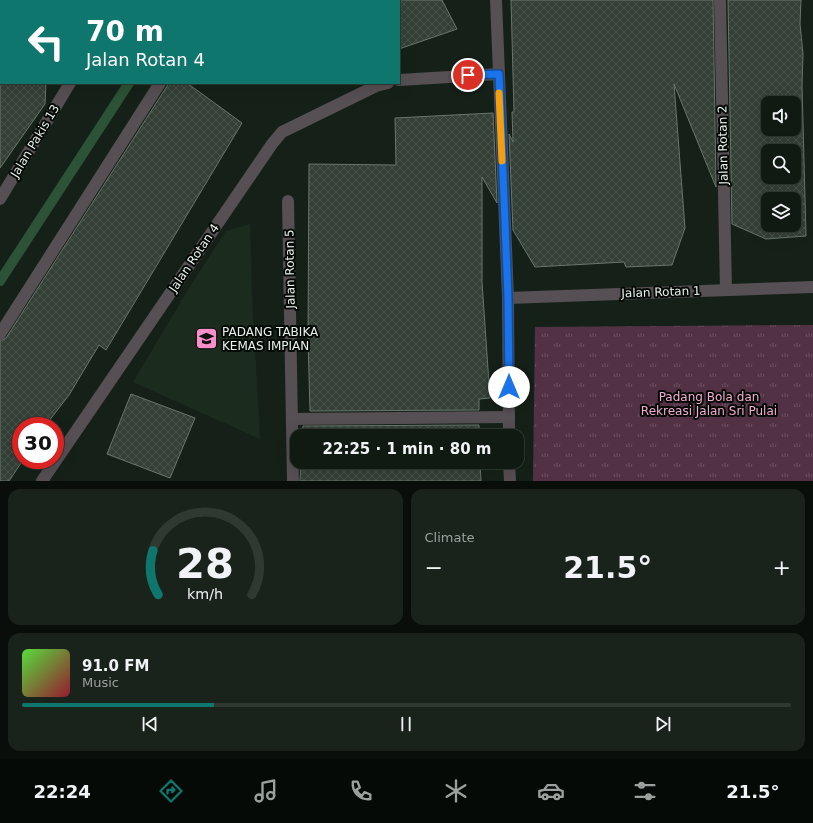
<!DOCTYPE html>
<meta charset="utf-8">
<style>
:root{--surface:#101912;--page:#19221b;--text:#f1f3f6;--muted:#9ca09f;--line:#303832;--accent:#0f766e}
body{margin:0;font-family:"DejaVu Sans",sans-serif;background:var(--page);color:var(--text);height:100vh;display:flex;flex-direction:column;font-size:15px;white-space:nowrap}
*{box-sizing:border-box;margin:0}
p{font-size:13px;color:var(--muted)}
.icon{flex:none;width:22px;height:22px;fill:none;stroke:currentColor;stroke-width:2;stroke-linecap:round;stroke-linejoin:round}
.map{position:relative;height:481px;overflow:hidden}
.sheet{display:flex;flex-direction:column;gap:8px;padding:8px;background:#090e0a;flex:1}
.sheet>*{flex:none}
.top-card{position:absolute;left:0px;top:0px;width:400px;height:84px;box-shadow:0 4px 16px #0002,0 0 0 1px var(--line);background:#0f766e;color:#fff;overflow:hidden}
.fabs{position:absolute;left:761px;top:96px;display:grid;gap:8px}
.fabs a{display:grid;place-items:center;width:40px;height:40px;border-radius:8px;background:var(--surface);box-shadow:0 4px 16px #0002,0 0 0 1px var(--line);font-size:20px}
.speed{position:absolute;left:12px;top:417px;display:flex;gap:8px;font-size:20px;font-weight:700;text-align:center}
.speed>*{display:grid;place-content:center;width:52px;height:52px;border-radius:50%;background:var(--surface);box-shadow:0 4px 16px #0002,0 0 0 1px var(--line);line-height:1}
.speed .limit{border:6px solid #d22;background:#fff;color:#111}
.pin{position:absolute;display:grid;place-items:center;width:34px;height:34px;color:#fff;margin:-17px;border:2px solid #fff;border-radius:50%;box-shadow:0 1px 4px #0007}
.me{position:absolute;width:44px;margin:-22px;rotate:0deg;stroke-linejoin:round;filter:drop-shadow(0 0 3px #0008)}
.turn{display:flex;align-items:center;gap:14px;height:84px;padding:0 20px;font-size:18px}
.turn .icon{width:52px;height:52px;stroke-width:2.5}
.turn b{display:block;font-size:28px;line-height:34px}
.big{font-size:30px;font-weight:800;line-height:1.1}
.sheet .card{flex:1;display:flex;flex-direction:column;justify-content:center;gap:6px;min-width:0;padding:0 14px;border-radius:12px;background:var(--page)}
.sheet .dial{align-items:center;gap:0}
.dial svg{height:104px;overflow:visible;fill:none;stroke:var(--line);stroke-width:7;stroke-linecap:round;text-anchor:middle}
.dial text{fill:var(--text);stroke:none}
.song{display:flex;align-items:center;gap:12px}
.cover{width:48px;height:48px;border-radius:6px;background:linear-gradient(135deg,hsl(110 70% 55%),hsl(350 70% 35%))}
.played{height:4px;border-radius:2px;background:linear-gradient(90deg,var(--accent) 25%,var(--line) 25%)}
.keys{display:flex;justify-content:space-around;direction:ltr}
.heat{display:flex;justify-content:space-between;align-items:center;font-size:22px;direction:ltr}
.sheet .tiles{flex:1;display:grid;gap:8px;grid-template-columns:1fr 1fr}
.card:last-child{grid-column:span 2}
.trip{position:absolute;left:290px;top:429px;width:234px;height:40px;border-radius:12px;background:var(--surface);box-shadow:0 4px 16px #0002,0 0 0 1px var(--line);font-weight:800;line-height:40px;text-align:center}
.dock{display:flex;height:64px;justify-content:space-around;align-items:center;background:#060a07;color:var(--muted)}
.dock .icon{width:28px;height:28px}
.dock .selected{color:var(--accent)}
.dock b{font-size:18px;color:var(--text)}
.map>svg:first-child{display:block}
.built{fill:#1b2c1f}
.park{fill:url(#park-tufts)}
.lines{fill:none;stroke-linecap:round;stroke-linejoin:round}
.stream{stroke:#2c5237;stroke-width:10}
.building{fill:url(#building-cross-hatch);stroke:#68766b;fill-rule:evenodd}
.service{stroke:#564f53;stroke-width:12}
.minor{stroke:#564f53;stroke-width:12}
.route-casing{stroke:#114b97;stroke-width:10}
.route{stroke:#1a73e8;stroke-width:7}
.slow{stroke:#f59e0b;stroke-width:7}
.labels{text-anchor:middle;stroke-width:4;stroke-linejoin:round;paint-order:stroke}
.street-label{font-size:12px;fill:#e9f1eb;stroke:#050906}
.poi-label{font-size:12px;fill:#e9f1eb;stroke:#050906;text-anchor:start}
.park-label{font-size:12px;fill:#f2add1;stroke:#050906}
</style>
<div class="map">
<svg width="813" height="481" viewBox="0 0 813 481">
<defs>
<pattern id="park-tufts" width="24" height="20" patternUnits="userSpaceOnUse"><rect width="24" height="20" fill="#533144"/><path d="M3 7l-1-3M5 7V3M7 7l1-3M15 17l-1-3M17 17v-4M19 17l1-3" fill="none" stroke="#6c4f5f"/></pattern>
<pattern id="building-cross-hatch" width="8" height="8" patternUnits="userSpaceOnUse"><rect width="8" height="8" fill="#344037"/><path d="M0 0l8 8M0 8l8-8" fill="none" stroke="#48534a"/></pattern>
</defs>
<rect width="100%" height="100%" fill="#152118"/>
<path class="built" d="M250 224 252 296 260 439 133 382 189 288 226 231Z"/>
<path class="park" d="M813 325V481H533L535 327Z"/>
<g class="lines">
<g class="stream">
<path d="M206 1 208 0"/>
<path d="M0 281 129 83"/>
</g>
</g>
<g class="building">
<path d="M399 0H442L457 29 399 49Z"/>
<path d="M511 0H713L716 187 674 84 685 228 672 265 626 267 624 262 535 267 513 230 509 134 513 142 512 112H514Z"/>
<path d="M728 0H801L800 24 803 54 802 85 806 236 766 239 732 224ZM768 103H794V129H768ZM768 151H794V177H768ZM768 199H794V225H768Z"/>
<path d="M0 83H46L45 104 0 168Z"/>
<path d="M169 83H187L242 123 106 350 99 345 69 395 45 426H21V460H23L9 481H0V341L6 338Z"/>
<path d="M493 113 497 203 482 177V282L490 398 479 399V410L310 411 308 339 309 164 396 165 395 118Z"/>
<path d="M131 394 195 418 170 478 107 454Z"/>
<path d="M479 425V436H302L303 426Z"/>
<path d="M301 462H480L481 481H300Z"/>
</g>
<g class="lines">
<g class="service">
<path d="M273 1 275 0"/>
<path d="M0 334 160 83"/>
</g>
<g class="minor">
<path d="M496 0 508 298 509 436"/>
<path d="M720 0 726 290"/>
<path d="M125 1 126 0"/>
<path d="M399 80 499 74"/>
<path d="M0 199 70 83"/>
<path d="M288 201 293 481"/>
<path d="M508 298 813 287"/>
<path d="M292 419 509 417"/>
<path d="M509 462 510 481"/>
<path d="M42 481 272 144 282 132 376 86 388 83"/>
</g>
</g>
<g class="lines">
<defs>
<path id="route" d="M468 75 499 74 508 298 509 387"/>
</defs>
<use href="#route" class="route-casing"/>
<use href="#route" class="route"/>
<path class="slow" d="M499 93 502 161"/>
</g>
<defs>
<symbol id="school-square" viewBox="-11 -11 22 22"><rect x="-9" y="-9" width="18" height="18" rx="4" fill="#f98fca" stroke="#050906"/><path d="M0-5L7-2L0 1L-7-2ZM-4 1L0 2.5L4 1V4Q0 6-4 4Z" fill="#111"/></symbol>
</defs>
<g fill-rule="evenodd">
<use href="#school-square" x="194" y="326" width="25" height="25"/>
</g>
<g class="labels">
<g class="street-label">
<text transform="translate(35 141) rotate(-59)" y="4">Jalan Pakis 13</text>
<text transform="translate(723 145) rotate(-91)" y="4">Jalan Rotan 2</text>
<text transform="translate(194 258) rotate(-56)" y="4">Jalan Rotan 4</text>
<text transform="translate(290 269) rotate(-91)" y="4">Jalan Rotan 5</text>
<text transform="translate(661 292) rotate(-2)" y="4">Jalan Rotan 1</text>
</g>
<g class="poi-label">
<text x="222" y="336">PADANG TABIKA<tspan x="222" dy="14">KEMAS IMPIAN</tspan></text>
</g>
<g class="park-label">
<text x="709" y="401">Padang Bola dan<tspan x="709" dy="14">Rekreasi Jalan Sri Pulai</tspan></text>
</g>
</g>
</svg>
<div class="fabs">
<a><svg class="icon" aria-label="sound" viewBox="0 0 24 24"><path d="M4 9h4l5-4v14l-5-4H4zM17 9q2 3 0 6"/></svg></a>
<a><svg class="icon" aria-label="search" viewBox="0 0 24 24"><circle cx="10" cy="10" r="6"/><path d="M15 15l6 6"/></svg></a>
<a><svg class="icon" aria-label="layers" viewBox="0 0 24 24"><path d="M12 4l9 5-9 5-9-5zM3 14l9 5 9-5"/></svg></a>
</div>
<div class="speed"><div class="limit">30</div></div>
<div class="pin" style="left:468px;top:75px;background:#d93025"><svg class="icon" aria-label="arrive" viewBox="0 0 24 24"><path d="M6 21V4h12l-3 4 3 4H6"/></svg></div>
<svg class="me" style="left:509px;top:387px" viewBox="-20 -20 40 40"><circle r="19" fill="#fff"/><path d="M0-13L10 11 0 6-10 11z" fill="#1a73e8"/></svg>
<div class="trip">22:25 · 1 min · 80 m</div>
<div class="top-card">
<div class="turn"><svg class="icon" aria-label="left" viewBox="0 0 24 24"><path d="M17 20v-9H6M10 6l-5 5 5 5"/></svg><div><b>70 m</b>Jalan Rotan 4</div></div>
</div>
</div>
<section class="sheet">
<div class="tiles">
<div class="card dial"><svg viewBox="0 0 100 80">
<path d="M14 69A42 42 0 1 1 86 69"/>
<path d="M14 69A42 42 0 0 1 10 35" stroke="#0f766e"/>
<text x="50" y="56" font-size="32" font-weight="700">28</text>
<text x="50" y="72" font-size="11">km/h</text>
</svg></div>
<div class="card"><p>Climate</p>
<div class="heat"><a>−</a><b class="big">21.5°</b><a>+</a></div>
</div>
<div class="card">
<div class="song"><i class="cover"></i><div><b>91.0 FM</b><p>Music</p></div></div>
<div class="played"></div>
<div class="keys"><svg class="icon" aria-label="previous" viewBox="0 0 24 24"><path d="M18 5L8 12l10 7zM5 5v14"/></svg><svg class="icon" aria-label="pause" viewBox="0 0 24 24"><path d="M8 5v14M16 5v14"/></svg><svg class="icon" aria-label="next" viewBox="0 0 24 24"><path d="M6 5l10 7-10 7zM19 5v14"/></svg></div>
</div>
</div>
</section>
<nav class="dock">
<b>22:24</b>
<svg class="icon selected" aria-label="directions" viewBox="0 0 24 24"><path d="M12 3l9 9-9 9-9-9zM9 14v-3h6M13 9l2 2-2 2"/></svg>
<svg class="icon" aria-label="music" viewBox="0 0 24 24"><path d="M9 18V5l10-2v13"/><circle cx="6" cy="18" r="3"/><circle cx="16" cy="16" r="3"/></svg>
<svg class="icon" aria-label="phone" viewBox="0 0 24 24"><path d="M5 4h4l2 5-3 2q2 4 5 5l2-3 5 2v4C11 20 4 13 5 4z"/></svg>
<svg class="icon" aria-label="climate" viewBox="0 0 24 24"><path d="M12 3v18M4 7l16 10M4 17L20 7"/></svg>
<svg class="icon" aria-label="car" viewBox="0 0 24 24"><path d="M5 17H2v-5l4-1 3-4h7l3 4 3 1v5h-3M9 17h6M6 11h13"/><circle cx="7" cy="17" r="2"/><circle cx="17" cy="17" r="2"/></svg>
<svg class="icon" aria-label="filters" viewBox="0 0 24 24"><path d="M4 7h16M4 17h16"/><circle cx="9" cy="7" r="2"/><circle cx="15" cy="17" r="2"/></svg>
<b>21.5°</b>
</nav>
